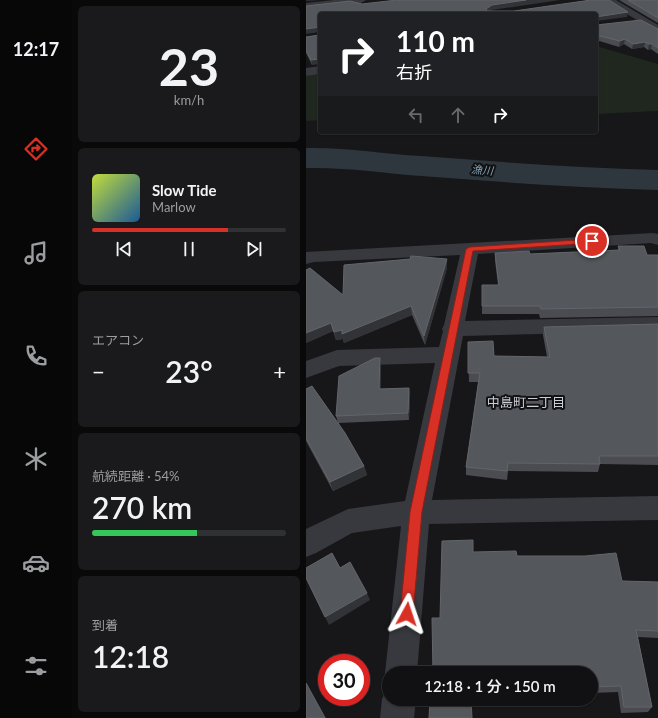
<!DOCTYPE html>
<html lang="ja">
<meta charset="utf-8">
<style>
:root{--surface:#111113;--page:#1a1a1c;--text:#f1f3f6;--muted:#9c9da0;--line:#303133;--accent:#d93025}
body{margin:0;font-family:Lato,"Noto Sans JP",sans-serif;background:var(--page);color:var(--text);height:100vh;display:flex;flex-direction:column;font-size:15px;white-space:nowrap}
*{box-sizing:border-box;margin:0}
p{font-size:13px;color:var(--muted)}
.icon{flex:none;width:22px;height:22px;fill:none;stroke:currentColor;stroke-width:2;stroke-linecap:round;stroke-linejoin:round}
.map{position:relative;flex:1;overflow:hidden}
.panel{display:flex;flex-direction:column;gap:6px;padding:6px;background:#09090a;width:234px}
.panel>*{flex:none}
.hud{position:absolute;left:12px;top:12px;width:280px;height:122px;border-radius:4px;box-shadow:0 1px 3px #0004,0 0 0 1px var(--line);background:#202124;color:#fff;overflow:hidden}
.speed{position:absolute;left:12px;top:654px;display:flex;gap:8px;font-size:20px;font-weight:700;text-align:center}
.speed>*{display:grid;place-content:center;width:52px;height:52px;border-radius:50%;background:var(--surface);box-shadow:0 1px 3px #0004,0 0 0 1px var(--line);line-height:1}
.speed .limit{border:6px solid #d22;background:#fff;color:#111}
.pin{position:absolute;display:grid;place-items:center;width:34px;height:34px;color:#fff;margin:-17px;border:2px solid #fff;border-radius:50%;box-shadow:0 1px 4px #0007}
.me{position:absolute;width:44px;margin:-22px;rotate:5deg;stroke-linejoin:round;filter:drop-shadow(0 0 3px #0008)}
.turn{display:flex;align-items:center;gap:14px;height:84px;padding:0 12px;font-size:18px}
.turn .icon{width:52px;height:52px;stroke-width:2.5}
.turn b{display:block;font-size:28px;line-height:34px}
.lanes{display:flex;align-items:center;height:38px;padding:0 12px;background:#0003;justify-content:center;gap:20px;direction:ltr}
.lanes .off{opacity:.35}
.big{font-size:30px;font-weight:600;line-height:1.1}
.panel .widget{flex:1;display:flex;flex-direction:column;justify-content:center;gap:6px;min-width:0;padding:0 14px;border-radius:6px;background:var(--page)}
.panel .dial{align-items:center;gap:0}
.dial b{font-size:52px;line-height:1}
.song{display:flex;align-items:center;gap:12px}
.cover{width:48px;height:48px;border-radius:6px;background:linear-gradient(135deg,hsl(70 70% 55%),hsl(210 70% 35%))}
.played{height:4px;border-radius:2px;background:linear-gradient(90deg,var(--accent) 70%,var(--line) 70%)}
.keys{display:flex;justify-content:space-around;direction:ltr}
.heat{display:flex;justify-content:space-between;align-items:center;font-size:22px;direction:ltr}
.charge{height:6px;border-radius:3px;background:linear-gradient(90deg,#34c759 54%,var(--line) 0)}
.trip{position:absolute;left:76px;top:666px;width:216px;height:40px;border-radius:20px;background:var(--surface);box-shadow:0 1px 3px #0004,0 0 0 1px var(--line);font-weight:600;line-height:40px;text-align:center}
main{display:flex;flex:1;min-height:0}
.menu{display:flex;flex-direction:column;width:72px;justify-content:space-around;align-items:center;background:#070708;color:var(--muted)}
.menu .icon{width:28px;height:28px}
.menu .selected{color:var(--accent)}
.menu b{font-size:18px;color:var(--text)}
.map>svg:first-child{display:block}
.green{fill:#1f271f}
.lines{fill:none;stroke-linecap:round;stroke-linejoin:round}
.river{fill:#2d373d;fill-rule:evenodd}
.minor{fill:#38393e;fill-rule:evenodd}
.wall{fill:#4a4c51}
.shaded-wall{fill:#313336}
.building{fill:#54575c;stroke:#62656b}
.route{fill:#d93025;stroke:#8d1f18}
.labels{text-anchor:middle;stroke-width:4;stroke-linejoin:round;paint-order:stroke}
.far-water-label{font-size:11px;font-style:italic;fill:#80a1b4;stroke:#121214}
.neighbourhood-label{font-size:13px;fill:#caced5;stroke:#121214}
</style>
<main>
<nav class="menu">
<b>12:17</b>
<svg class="icon selected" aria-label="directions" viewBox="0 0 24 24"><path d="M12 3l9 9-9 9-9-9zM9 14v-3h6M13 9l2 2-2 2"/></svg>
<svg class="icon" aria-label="music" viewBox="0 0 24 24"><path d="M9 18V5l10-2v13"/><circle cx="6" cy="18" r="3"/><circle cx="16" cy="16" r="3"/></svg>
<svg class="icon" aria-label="phone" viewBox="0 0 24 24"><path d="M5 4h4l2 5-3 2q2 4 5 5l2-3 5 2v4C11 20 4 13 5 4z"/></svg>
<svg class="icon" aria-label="climate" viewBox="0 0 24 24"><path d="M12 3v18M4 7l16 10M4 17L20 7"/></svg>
<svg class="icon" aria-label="car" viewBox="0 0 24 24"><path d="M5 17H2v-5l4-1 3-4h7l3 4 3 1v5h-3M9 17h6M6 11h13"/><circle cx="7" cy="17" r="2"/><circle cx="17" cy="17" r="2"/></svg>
<svg class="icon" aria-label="filters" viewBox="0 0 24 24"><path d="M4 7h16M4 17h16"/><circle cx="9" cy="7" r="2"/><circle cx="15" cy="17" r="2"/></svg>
</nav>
<section class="panel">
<div class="widget dial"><b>23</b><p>km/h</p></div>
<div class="widget">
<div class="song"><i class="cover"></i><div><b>Slow Tide</b><p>Marlow</p></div></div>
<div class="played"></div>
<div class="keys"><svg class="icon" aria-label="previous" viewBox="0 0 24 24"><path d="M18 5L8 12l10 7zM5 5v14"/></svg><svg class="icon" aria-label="pause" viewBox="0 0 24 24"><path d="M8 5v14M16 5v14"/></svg><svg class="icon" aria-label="next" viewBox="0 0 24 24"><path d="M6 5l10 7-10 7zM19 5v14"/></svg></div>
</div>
<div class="widget"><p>エアコン</p>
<div class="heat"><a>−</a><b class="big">23°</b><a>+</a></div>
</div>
<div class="widget"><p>航続距離 · 54%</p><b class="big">270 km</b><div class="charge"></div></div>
<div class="widget"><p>到着</p><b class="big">12:18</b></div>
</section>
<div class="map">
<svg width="352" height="718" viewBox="0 0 352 718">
<rect width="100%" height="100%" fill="#171719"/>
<g class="green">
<path d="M290 46 352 64V111L290 114Z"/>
<path d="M14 74V120L0 121V76Z"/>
</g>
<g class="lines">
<path class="river" d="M0 148C39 147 77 154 115 156 194 162 273 168 352 170V190C273 188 194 182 115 176 77 173 39 167 0 168Z"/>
<g class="minor">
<path d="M28 0H60L55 3 0 9V3Z"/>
<path d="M298 0H310L352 25V33Z"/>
<path d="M14 66V74L0 76V68Z"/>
<path d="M347 233 352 234V245L345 243 172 254 159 321 352 317V331L157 336 126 500 352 496V520L123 524 111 673H83V684L79 673 95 526 46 533 10 553 0 557V529L42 509 99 501 129 363 33 366 0 378V361L31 350 133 347 137 331 136 329 138 325 154 255 8 262 0 264V252Z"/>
<path d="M83 686V699H110L108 718H74L76 699 81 687Z"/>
</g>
</g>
<g class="wall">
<path d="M313 0H352V23Z"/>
<path d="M290 25 352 29V54L345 49 342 50 338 47 326 49 318 44 313 47 290 40Z"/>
<path d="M13 35 6 65 0 53V37Z"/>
<path d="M312 246 341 255H352V316L234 318 233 314H176V285H192L189 261V253L224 254 312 250Z"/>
<path d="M141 268 119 345 106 315 38 343 37 339 30 340 27 331 0 343 37 295Z"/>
<path d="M352 324V465L294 464 292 472 202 471 201 480 160 475V467L172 382H163L162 342 188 356 241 357 237 335 238 327Z"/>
<path d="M75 366V389L103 388 104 396 103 420 32 423 58 466 61 475 27 491 0 441V389L32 423 30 416Z"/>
<path d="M167 552 211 556 316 581 352 582V638L332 637 346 707 342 712 315 713 312 692 285 693V673L134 618Z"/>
<path d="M124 699H218V701L165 700Z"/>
</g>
<g class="shaded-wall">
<path d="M0 0H14L0 1Z"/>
<path d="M220 0H254L186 10 180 14V9L186 5Z"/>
<path d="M322 12 321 17 290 21V17Z"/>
<path d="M14 27V32L0 34V29Z"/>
<path d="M319 39 318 44 313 47 314 41Z"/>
<path d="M339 42 338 47 326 49 327 44Z"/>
<path d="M343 44H346L345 49 342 50Z"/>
<path d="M14 59V64L6 65 5 60Z"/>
<path d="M141 259V268L119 345 118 336Z"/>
<path d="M105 306 106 315 38 343 37 339 30 340 28 332Z"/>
<path d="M25 323 27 331 0 343V333Z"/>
<path d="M74 358 75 366V397L73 389Z"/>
<path d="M103 388 104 396 103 420 102 413Z"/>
<path d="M58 466 61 475 27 491 24 482Z"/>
<path d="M61 593 64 600 23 625 19 617Z"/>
<path d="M0 682 20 718H19Z"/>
</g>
<g class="building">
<path d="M91 0H220L186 5 180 9 181 11H208L285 0H303L322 12 290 17V21V14H14V27L0 29V6L44 1 56 4Z"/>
<path d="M322 0H352V18Z"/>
<path d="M335 20 352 29V48L346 44H343L339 42 327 44 319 39 314 41 290 35V25Z"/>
<path d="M13 35H14V59L5 60 0 50V37Z"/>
<path d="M312 246H338L341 255H352V307L235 309 234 306H176V285H193L189 253 223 251 224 254 314 250Z"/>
<path d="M105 256 141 259 118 336 105 306 36 334V330L28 332 25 323 0 333V270L4 268 37 295 38 265 104 259Z"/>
<path d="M352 324V456H293L294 464 202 463 201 471 160 467 174 373H162V342L187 341 188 356 244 357 238 327Z"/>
<path d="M69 358H74L73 389 103 388 102 413 30 416 33 376Z"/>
<path d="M6 386 39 433 58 466 24 482 0 438V389Z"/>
<path d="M167 540V552L210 551 211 556H279L310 553 316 581 352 582V631L330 630 346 707H318L315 686 285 687V673H127L126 618H134L136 541Z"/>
<path d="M26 553 34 568 44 562 61 593 19 617 0 578V568Z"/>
<path d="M0 683 19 718H0Z"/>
<path d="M124 699H165L166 718H123Z"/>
</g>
<path class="route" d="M286 239 290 241 289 243 167 251 116 512 107 614 105 619 101 621 96 619 94 614 104 512 160 249 164 247Z"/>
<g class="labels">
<g class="far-water-label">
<text transform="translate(176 170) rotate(5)" y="4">漁川</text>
</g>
<g class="neighbourhood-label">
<text x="220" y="407">中島町二丁目</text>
</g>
</g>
</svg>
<div class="speed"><div class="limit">30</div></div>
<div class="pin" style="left:286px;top:241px;background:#d93025"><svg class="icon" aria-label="arrive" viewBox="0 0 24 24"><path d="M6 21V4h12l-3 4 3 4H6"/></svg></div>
<svg class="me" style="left:101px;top:614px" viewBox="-20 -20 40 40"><path d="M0-17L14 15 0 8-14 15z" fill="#d93025" stroke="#fff" stroke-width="4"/></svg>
<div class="trip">12:18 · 1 分 · 150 m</div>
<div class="hud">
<div class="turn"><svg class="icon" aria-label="right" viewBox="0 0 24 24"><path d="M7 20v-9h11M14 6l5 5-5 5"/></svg><div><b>110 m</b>右折</div></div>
<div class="lanes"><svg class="icon off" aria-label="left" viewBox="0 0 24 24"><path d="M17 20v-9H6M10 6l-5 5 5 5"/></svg><svg class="icon off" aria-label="ahead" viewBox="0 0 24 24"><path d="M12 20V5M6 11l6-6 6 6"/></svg><svg class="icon" aria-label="right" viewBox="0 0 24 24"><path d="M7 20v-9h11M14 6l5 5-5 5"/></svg></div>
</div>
</div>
</main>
